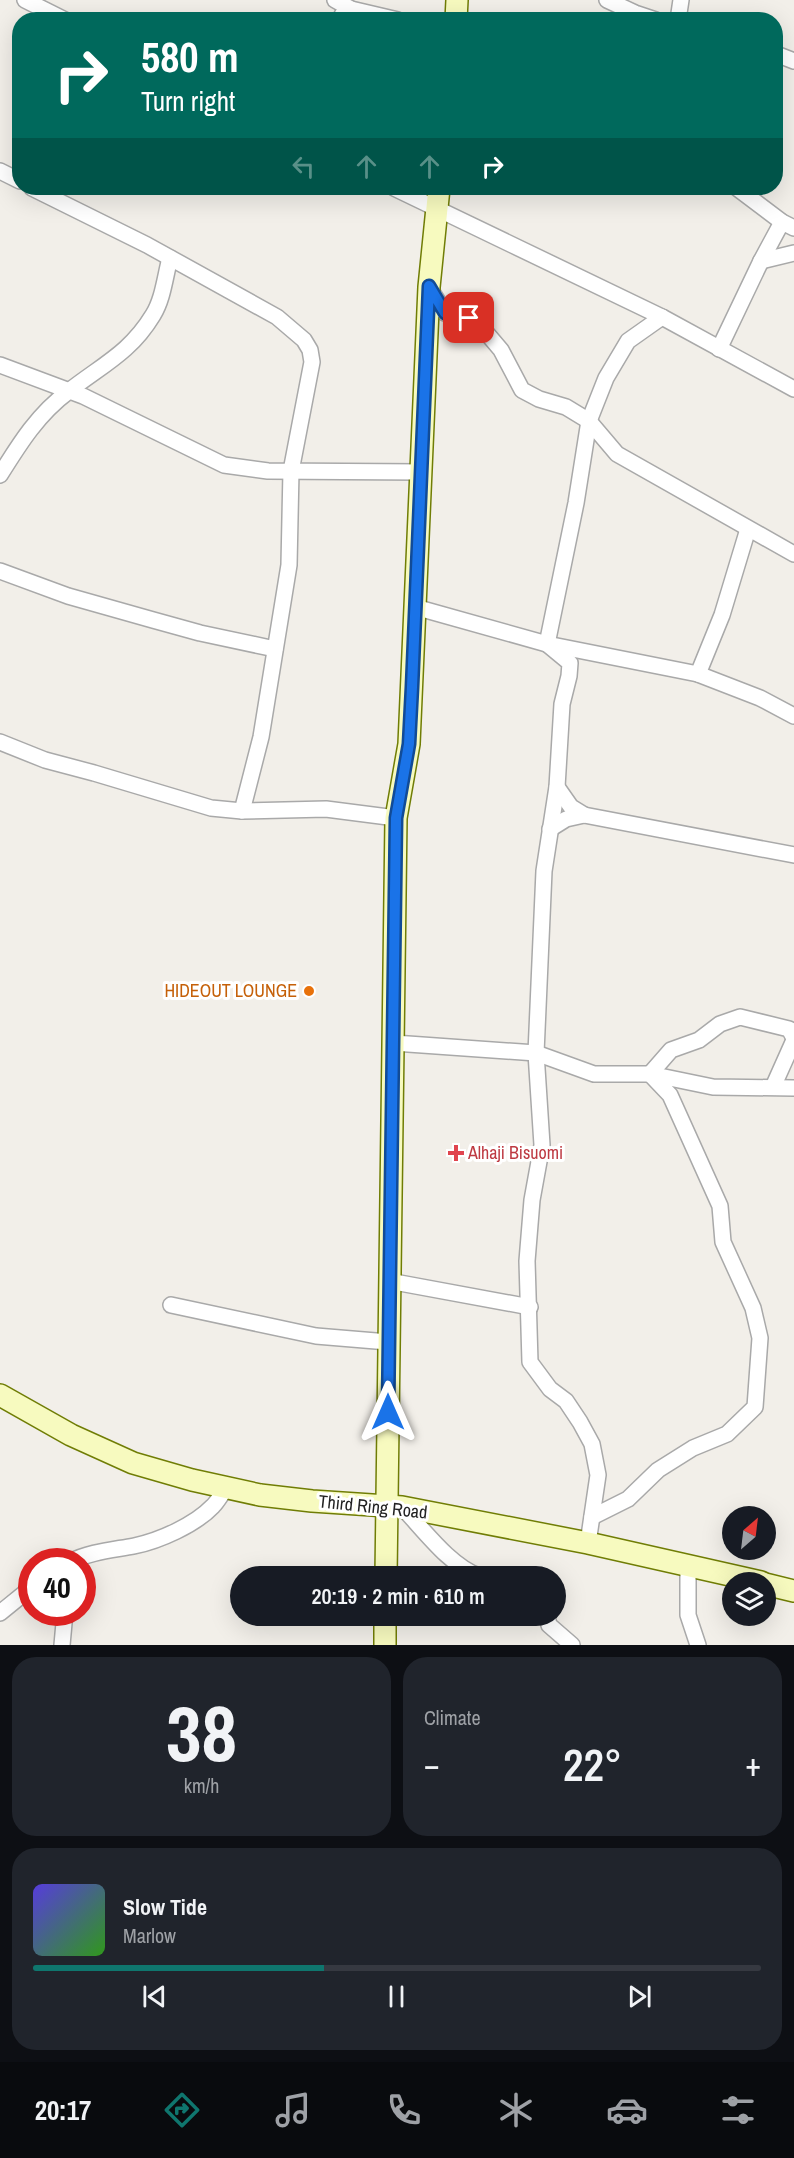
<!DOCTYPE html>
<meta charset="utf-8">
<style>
:root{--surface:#171b24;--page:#20242c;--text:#f1f3f6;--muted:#9ea1a6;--line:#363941;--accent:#0f766e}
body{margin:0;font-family:"Archivo Narrow",sans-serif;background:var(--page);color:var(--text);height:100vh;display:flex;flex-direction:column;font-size:22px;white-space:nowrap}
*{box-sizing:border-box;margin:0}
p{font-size:20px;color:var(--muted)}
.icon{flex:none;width:33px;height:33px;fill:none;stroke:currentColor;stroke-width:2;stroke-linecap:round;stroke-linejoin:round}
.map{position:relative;height:1645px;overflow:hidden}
.details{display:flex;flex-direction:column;gap:12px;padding:12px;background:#0d0f14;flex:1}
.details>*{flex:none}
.banner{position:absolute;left:12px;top:12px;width:771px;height:183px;border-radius:24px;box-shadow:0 6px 24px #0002;background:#00695c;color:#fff;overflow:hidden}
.needle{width:39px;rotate:28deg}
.controls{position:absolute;left:722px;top:1506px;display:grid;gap:12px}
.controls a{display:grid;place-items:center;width:54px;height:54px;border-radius:50%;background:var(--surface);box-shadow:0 6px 24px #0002;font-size:30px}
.speed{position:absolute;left:18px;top:1548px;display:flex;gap:12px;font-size:30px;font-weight:700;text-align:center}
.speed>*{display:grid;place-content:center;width:78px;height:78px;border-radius:50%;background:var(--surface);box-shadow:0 6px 24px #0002;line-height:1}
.speed .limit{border:9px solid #d22;background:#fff;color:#111}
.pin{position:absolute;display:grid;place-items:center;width:51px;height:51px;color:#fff;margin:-26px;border-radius:12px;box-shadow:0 3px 9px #0006}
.me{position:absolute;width:66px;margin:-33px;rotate:0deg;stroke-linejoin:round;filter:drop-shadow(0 0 4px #0008)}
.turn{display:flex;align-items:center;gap:21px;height:126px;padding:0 30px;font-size:27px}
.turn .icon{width:78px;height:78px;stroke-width:2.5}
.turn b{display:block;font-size:42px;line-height:51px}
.lanes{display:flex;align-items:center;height:57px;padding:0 30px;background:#0003;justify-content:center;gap:30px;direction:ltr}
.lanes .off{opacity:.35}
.big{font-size:45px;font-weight:600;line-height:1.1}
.details .tile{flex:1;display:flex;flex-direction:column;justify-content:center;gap:9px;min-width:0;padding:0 21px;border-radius:24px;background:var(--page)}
.details .dial{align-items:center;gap:0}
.dial b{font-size:78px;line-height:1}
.song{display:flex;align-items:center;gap:18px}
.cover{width:72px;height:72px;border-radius:9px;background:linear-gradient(135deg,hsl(250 70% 55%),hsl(110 70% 35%))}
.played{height:6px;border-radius:3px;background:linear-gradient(90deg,var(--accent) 40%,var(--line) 40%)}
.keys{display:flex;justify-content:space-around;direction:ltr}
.heat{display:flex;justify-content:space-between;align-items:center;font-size:33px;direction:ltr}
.details .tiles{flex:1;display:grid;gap:12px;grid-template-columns:1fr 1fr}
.tile:last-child{grid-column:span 2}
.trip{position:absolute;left:230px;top:1566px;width:336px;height:60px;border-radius:30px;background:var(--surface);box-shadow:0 6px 24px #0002;font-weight:600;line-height:60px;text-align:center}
.tabs{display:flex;height:96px;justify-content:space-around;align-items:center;background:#090b0e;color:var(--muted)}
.tabs .icon{width:42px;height:42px}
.tabs .on{color:var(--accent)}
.tabs b{font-size:27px;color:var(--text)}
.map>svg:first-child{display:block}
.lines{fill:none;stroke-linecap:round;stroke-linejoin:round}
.street-casing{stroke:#a9a9a9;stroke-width:18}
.secondary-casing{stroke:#707d05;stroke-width:24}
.street{stroke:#fff;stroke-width:15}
.secondary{stroke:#f7fabf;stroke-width:21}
.route-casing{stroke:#114b97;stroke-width:15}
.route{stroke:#1a73e8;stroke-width:10}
.food-dot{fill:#e8710a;stroke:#fff;stroke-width:2}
.health-dot{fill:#e0444e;stroke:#fff;stroke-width:2}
.labels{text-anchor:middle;stroke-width:6;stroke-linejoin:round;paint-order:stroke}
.food-label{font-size:18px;fill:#c56008;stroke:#fff;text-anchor:end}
.health-label{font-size:18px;fill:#be3a42;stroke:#fff;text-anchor:start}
.street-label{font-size:18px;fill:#222;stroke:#fff}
</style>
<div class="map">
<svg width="794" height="1645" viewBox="0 0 794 1645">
<rect width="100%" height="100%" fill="#f2efe9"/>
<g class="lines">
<defs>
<g id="street">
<path d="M25 0 65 20"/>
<path d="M335 0 351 9"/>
<path d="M607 0 635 13 656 20"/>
<path d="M340 20 342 15 351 9 398 20"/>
<path d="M678 20 681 0"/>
<path d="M776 54 794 61"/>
<path d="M0 171 20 181"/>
<path d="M32 188 147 245 277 317 304 340 310 350 312 362 291 471 289 565 261 737 242 811"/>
<path d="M394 188 662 317 794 389"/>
<path d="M737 188 782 222 794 228"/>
<path d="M761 261 794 253"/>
<path d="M429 287 445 313H457L469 317 484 330 501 350 522 390 539 399 566 407 589 421 617 454 794 554"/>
<path d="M719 349 761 261 782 222"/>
<path d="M0 365 83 396 224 465 268 471 421 472"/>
<path d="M0 475C20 443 38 414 69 391 102 365 130 353 153 315 163 299 165 277 170 258"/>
<path d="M0 571 68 596 153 620 200 633 275 649"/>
<path d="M415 607 547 644 698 674 760 698 794 716"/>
<path d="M698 674 722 615 748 529"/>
<path d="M0 742 45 760 94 773 211 808 242 811 326 809 396 818"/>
<path d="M557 787 571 807 584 815"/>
<path d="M550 829 566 819 584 815 794 855"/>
<path d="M394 1043 536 1053 594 1074H650L713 1087 794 1088"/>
<path d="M773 1087 794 1040"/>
<path d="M389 1281 530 1307"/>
<path d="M171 1305 316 1336 388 1342"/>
<path d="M402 1507C423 1529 451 1567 479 1576"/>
<path d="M592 1517 628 1499 658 1470 693 1448 727 1434 755 1407 760 1338 753 1308 723 1242 720 1206 670 1095 650 1074 671 1050 699 1040 720 1024 740 1017 789 1029 794 1038"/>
<path d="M588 1543 598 1475 592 1444 580 1422 566 1401 550 1389 530 1362 527 1261 532 1200 542 1145 536 1053 544 871 557 787 562 704 569 676 570 663 547 644 576 503 589 421 606 378 628 341 662 317"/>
<path d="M70 1562C89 1552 113 1550 134 1546 159 1541 195 1525 213 1506 218 1501 222 1493 227 1487"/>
<path d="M688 1565V1615L698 1645"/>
<path d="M0 1613 32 1587"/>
<path d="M547 1616 549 1625 572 1645"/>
<path d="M62 1645 65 1612"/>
</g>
<g id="secondary">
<path d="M456 20 457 0"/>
<path d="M0 1395 71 1435 133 1463 192 1480 260 1495 312 1501 402 1507 588 1543 761 1582"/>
<path d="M386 1576 396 818 409 744 429 287 439 188"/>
<path d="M765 1584 794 1591"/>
<path d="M385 1645V1616"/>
</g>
</defs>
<use href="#street" class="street-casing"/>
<use href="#secondary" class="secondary-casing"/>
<use href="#street" class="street"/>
<use href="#secondary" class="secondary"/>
</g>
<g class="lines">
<defs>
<path id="route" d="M388 1412 396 818 409 744 412 687 429 286 445 313H457L469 318"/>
</defs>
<use href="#route" class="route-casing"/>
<use href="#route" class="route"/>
</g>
<circle class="food-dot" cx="309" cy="991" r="6"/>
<path class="health-dot" d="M453 1144h6v6h6v6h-6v6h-6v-6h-6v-6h6z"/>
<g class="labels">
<g class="food-label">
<text x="297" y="997">HIDEOUT LOUNGE</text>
</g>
<g class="health-label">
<text x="468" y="1159">Alhaji Bisuomi</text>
</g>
<g class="street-label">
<text transform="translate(373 1507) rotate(6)" y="6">Third Ring Road</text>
</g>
</g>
</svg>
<div class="controls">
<a><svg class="needle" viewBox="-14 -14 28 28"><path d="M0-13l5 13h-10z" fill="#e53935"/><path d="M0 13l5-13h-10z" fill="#9ea1a6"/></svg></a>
<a><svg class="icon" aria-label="layers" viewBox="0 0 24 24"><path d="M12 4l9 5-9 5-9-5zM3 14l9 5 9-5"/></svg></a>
</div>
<div class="speed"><div class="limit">40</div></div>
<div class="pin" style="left:469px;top:318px;background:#d93025"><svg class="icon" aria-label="arrive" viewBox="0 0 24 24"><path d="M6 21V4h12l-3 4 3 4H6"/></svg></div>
<svg class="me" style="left:388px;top:1412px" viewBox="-20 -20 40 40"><path d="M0-17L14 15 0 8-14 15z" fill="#1a73e8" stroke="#fff" stroke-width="4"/></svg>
<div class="trip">20:19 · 2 min · 610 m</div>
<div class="banner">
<div class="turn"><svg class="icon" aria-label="right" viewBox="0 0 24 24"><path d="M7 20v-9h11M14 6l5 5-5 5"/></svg><div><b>580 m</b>Turn right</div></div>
<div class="lanes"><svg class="icon off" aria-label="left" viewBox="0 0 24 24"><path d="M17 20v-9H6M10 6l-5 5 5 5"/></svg><svg class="icon off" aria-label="ahead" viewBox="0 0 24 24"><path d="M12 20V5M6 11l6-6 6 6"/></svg><svg class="icon off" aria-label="ahead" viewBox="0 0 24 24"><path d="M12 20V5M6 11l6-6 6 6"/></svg><svg class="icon" aria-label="right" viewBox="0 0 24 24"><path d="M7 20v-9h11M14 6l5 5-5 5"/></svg></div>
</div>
</div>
<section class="details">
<div class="tiles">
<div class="tile dial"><b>38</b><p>km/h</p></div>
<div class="tile"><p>Climate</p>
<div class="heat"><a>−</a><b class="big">22°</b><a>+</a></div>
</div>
<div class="tile">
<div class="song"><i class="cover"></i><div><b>Slow Tide</b><p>Marlow</p></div></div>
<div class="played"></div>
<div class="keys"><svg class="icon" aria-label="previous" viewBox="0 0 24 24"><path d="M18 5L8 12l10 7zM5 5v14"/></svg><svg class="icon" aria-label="pause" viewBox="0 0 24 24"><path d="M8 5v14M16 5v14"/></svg><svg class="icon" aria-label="next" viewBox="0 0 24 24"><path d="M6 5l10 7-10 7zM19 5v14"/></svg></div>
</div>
</div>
</section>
<nav class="tabs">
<b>20:17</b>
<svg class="icon on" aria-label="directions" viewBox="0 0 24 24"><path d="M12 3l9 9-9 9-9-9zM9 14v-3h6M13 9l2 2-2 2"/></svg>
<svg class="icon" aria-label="music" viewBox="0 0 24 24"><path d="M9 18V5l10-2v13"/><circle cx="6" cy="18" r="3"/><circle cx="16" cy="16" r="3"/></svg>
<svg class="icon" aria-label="phone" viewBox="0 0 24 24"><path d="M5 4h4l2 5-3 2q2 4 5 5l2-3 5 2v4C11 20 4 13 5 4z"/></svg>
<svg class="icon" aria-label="climate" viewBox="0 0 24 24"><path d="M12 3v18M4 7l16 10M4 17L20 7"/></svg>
<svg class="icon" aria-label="car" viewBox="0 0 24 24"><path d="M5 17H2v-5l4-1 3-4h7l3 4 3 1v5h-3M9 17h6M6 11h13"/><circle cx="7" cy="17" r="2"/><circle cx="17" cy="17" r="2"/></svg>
<svg class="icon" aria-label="filters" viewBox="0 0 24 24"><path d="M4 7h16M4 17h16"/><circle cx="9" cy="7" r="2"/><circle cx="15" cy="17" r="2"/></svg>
</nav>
